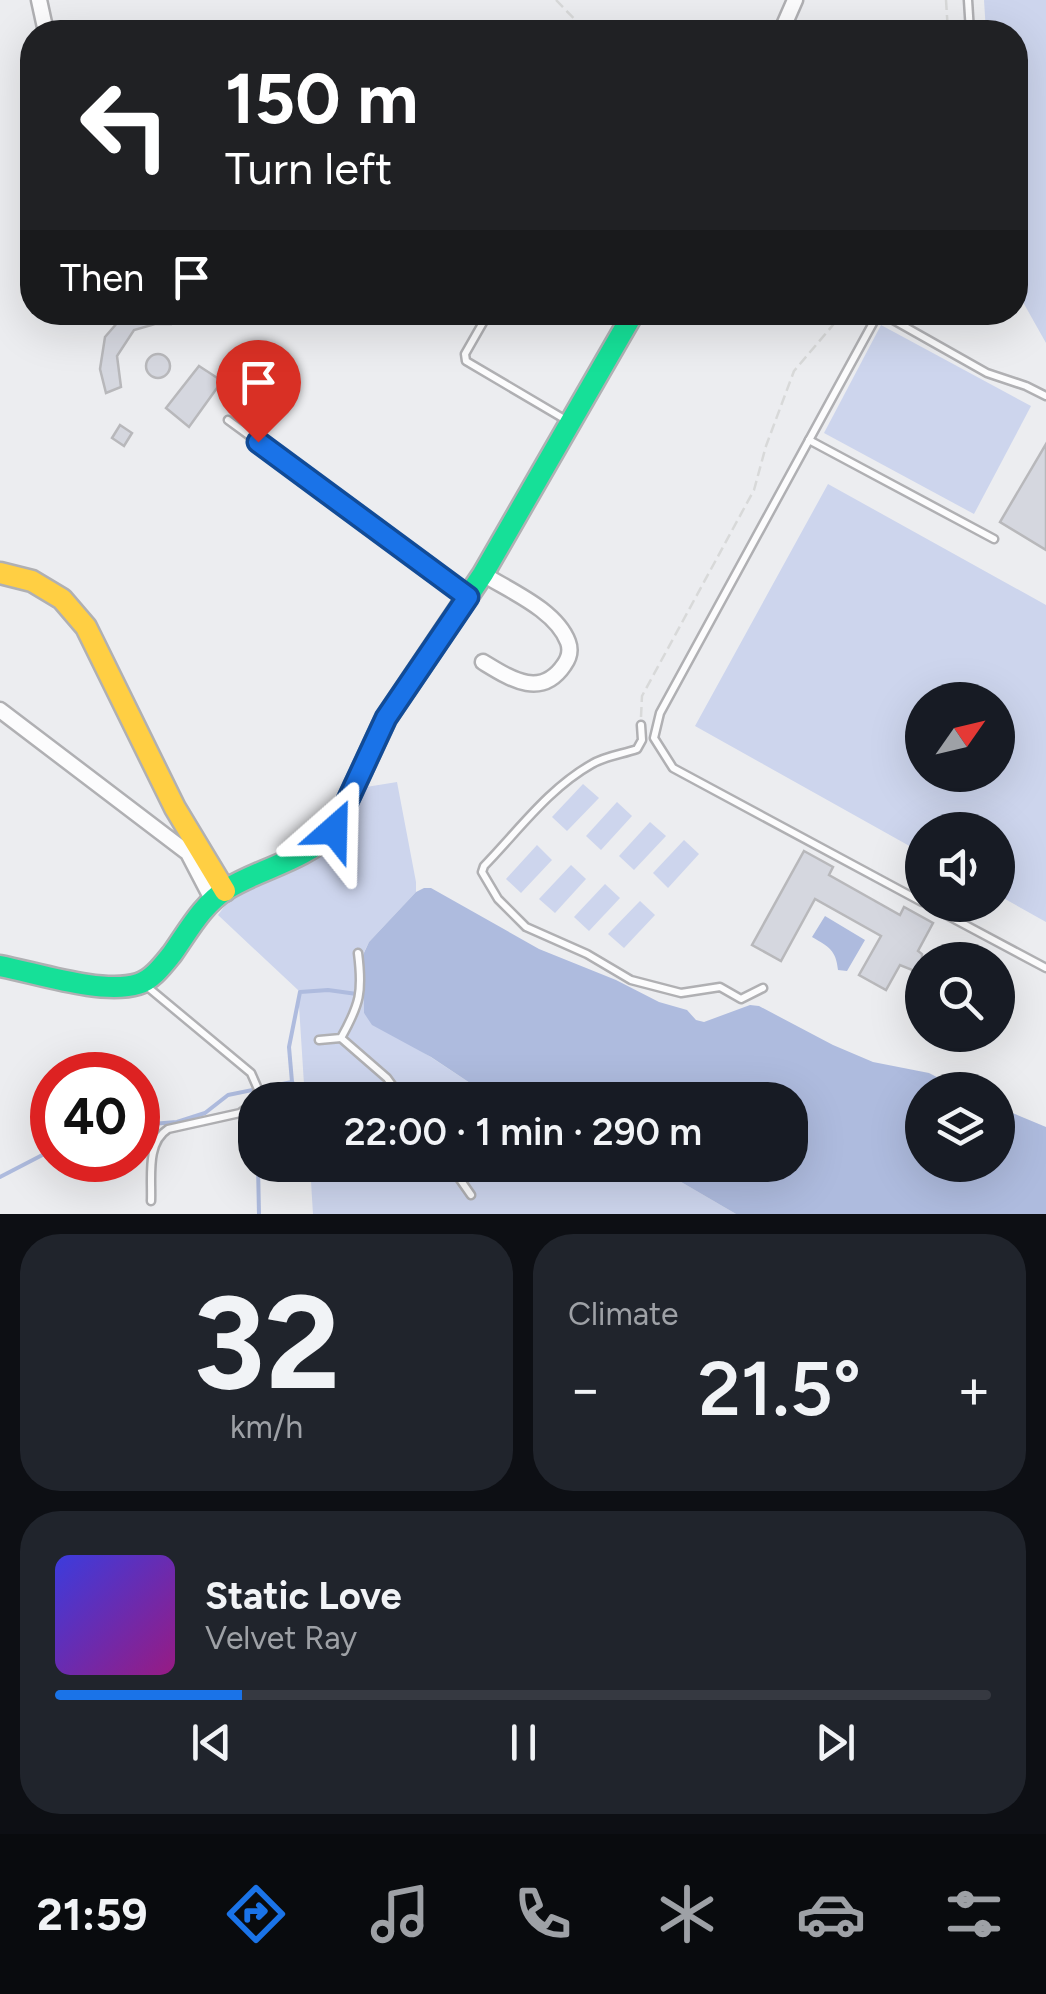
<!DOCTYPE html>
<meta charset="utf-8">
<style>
:root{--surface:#171b24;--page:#20242c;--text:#f1f3f6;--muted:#9ea1a6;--line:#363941;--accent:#1a73e8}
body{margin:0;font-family:Figtree,sans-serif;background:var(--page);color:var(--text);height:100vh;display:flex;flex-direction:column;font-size:38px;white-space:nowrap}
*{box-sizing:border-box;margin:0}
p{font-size:32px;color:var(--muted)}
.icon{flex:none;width:55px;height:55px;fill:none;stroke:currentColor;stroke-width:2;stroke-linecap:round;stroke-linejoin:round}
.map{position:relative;height:1214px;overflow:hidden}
.sheet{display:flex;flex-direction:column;gap:20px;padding:20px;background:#0d0f14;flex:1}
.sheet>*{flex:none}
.guide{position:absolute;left:20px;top:20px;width:1008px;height:305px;border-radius:40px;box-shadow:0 10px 40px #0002;background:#202124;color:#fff;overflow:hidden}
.needle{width:65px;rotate:56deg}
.buttons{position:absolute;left:905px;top:682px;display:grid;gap:20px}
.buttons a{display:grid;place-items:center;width:110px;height:110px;border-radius:50%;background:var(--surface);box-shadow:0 10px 40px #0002;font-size:50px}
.speed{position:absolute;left:30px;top:1052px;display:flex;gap:20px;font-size:50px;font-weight:700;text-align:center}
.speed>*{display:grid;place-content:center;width:130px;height:130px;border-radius:50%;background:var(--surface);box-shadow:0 10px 40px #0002;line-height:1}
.speed .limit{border:15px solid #d22;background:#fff;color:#111}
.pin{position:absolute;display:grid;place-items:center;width:85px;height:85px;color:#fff;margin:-102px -42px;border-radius:50% 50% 50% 0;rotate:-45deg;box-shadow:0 0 10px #0007}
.pin .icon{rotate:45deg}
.me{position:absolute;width:110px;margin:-55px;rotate:25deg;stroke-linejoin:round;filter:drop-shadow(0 0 8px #0008)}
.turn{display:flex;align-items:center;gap:35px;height:210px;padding:0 40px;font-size:45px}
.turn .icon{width:130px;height:130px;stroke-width:2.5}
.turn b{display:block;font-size:70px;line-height:85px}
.then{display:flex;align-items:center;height:95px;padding:0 40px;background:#0003;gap:20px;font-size:38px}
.big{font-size:75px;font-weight:600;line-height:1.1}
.sheet .card{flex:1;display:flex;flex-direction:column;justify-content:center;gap:15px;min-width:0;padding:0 35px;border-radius:40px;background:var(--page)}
.sheet .dial{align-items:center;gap:0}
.dial b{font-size:130px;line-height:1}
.song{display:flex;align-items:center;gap:30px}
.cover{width:120px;height:120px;border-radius:15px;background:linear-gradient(135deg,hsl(240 70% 55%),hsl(310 70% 35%))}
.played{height:10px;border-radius:5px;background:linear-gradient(90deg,var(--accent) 20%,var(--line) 20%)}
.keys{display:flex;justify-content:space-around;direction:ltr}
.heat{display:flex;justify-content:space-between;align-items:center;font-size:55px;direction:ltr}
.sheet .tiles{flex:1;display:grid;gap:20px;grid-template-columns:1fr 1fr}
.card:last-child{grid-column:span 2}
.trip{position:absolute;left:238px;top:1082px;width:570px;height:100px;border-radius:40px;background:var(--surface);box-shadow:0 10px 40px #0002;font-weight:600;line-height:100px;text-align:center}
.dock{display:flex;height:160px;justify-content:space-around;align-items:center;background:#090b0e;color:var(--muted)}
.dock .icon{width:70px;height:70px}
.dock .selected{color:var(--accent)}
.dock b{font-size:45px;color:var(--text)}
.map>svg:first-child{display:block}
.green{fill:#cdd5ed;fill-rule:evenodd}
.water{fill:#aebbde}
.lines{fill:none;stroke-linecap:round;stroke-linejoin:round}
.stream{stroke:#aebbde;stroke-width:4}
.building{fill:#d5d7df;stroke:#b8b8bb;stroke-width:2.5}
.lane-casing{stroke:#b0b0b3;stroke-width:11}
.street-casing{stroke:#b0b0b3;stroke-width:19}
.fast-casing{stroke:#b0b0b3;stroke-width:25}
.slow-casing{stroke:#b0b0b3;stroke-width:25}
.path{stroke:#d8d9d9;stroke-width:2.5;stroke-dasharray:10 5;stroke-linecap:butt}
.lane{stroke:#fcfcfd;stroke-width:6}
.street{stroke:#fcfcfd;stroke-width:14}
.fast{stroke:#16e098;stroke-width:20}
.slow{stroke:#ffcf43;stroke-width:20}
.route-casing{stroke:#114b97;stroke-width:25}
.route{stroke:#1a73e8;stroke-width:18}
</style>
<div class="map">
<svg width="1046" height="1214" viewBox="0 0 1046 1214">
<rect width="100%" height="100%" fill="#ecedf0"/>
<g class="green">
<path d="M984 0H1046V343L1015 288V32H986Z"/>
<path d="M881 325 1031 406 974 514 824 433Z"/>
<path d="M828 484 1046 605V922L998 895V830H922V853L695 726ZM922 700H998V775H922Z"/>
<path d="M397 782 416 882V892L369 942 363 954 364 1013 476 1087 516 1100H305L298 990 218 915 239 887 307 857 360 788Z"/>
<path d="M583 784 599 798 567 831 552 817Z"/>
<path d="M617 802 632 816 601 850 586 836Z"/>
<path d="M650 822 666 836 634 870 619 856Z"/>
<path d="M684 840 699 854 668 888 653 873Z"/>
<path d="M537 845 552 860 521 893 506 879Z"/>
<path d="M571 865 586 879 555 913 539 899Z"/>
<path d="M605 884 620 898 589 931 574 917Z"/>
<path d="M640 901 655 915 624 948 608 934Z"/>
<path d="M310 1165H652L736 1214H313Z"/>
</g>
<g class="water">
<path d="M424 888H431L539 949 616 980 659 1002 687 1010 696 1020 704 1022 750 1005 759 1006 833 1045 873 1062 929 1073 962 1090H922V1165H998V1107L1046 1127V1214H736L652 1165H790V1100H516L476 1087 431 1057 372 1025 364 1013 363 955 369 942 416 892Z"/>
<path d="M825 916 865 940 847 971 838 970C836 950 829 947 812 937Z"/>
</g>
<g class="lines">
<g class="stream">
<path d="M293 1083 301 1092 299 1100"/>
<path d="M138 1125 177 1122 205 1113 228 1095 292 1082 289 1047 300 992 328 990 364 995"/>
<path d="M258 1165 259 1214"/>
<path d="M0 1177 52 1150"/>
</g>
</g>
<g class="building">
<path d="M138 312H173L171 324H155L134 330 117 356 121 387 106 393 100 369 105 337 118 322Z"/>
<circle cx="158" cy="366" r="12"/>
<path d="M199 366 222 381 189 427 166 408Z"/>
<path d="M120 425 132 433 124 446 112 438Z"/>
<path d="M1046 444V550L1000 522Z"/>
<path d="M804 851 833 867 829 875 900 915 904 907 933 923 918 951 922 954V974L900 965 886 990 859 975 881 936 815 899 781 961 752 945Z"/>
</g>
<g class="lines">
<defs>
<g id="lane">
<path d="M968 0 970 32"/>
<path d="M485 319 465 354 466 361 566 420"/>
<path d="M228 420 463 593"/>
<path d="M809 440 994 539"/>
<path d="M641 725 642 740 637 749C623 754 605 756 592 764 548 789 519 830 484 866L482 872 498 899 526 927 587 954 631 980 681 993 720 987 741 999 763 988"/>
<path d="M922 902 673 768 654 738 660 713 879 312 987 373 1026 386 1046 396"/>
<path d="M928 905 1046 968"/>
<path d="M144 984 251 1073 258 1089 254 1103 240 1113 168 1129C146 1143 152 1177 151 1201"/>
<path d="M341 1038 387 1078 403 1100"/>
<path d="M319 1040 341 1038C360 1004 363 992 358 953"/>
<path d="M450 1165 471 1195"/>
</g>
<g id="street">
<path d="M39 0 46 32"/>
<path d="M781 32 795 0"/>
<path d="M483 574C510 591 556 610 568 642 571 650 569 658 564 665 541 699 511 679 483 662"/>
<path d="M0 710 188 853 212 899"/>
</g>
<path id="fast" d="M0 966C37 973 102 995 138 984 152 980 163 965 172 954 189 930 202 905 227 889 263 867 303 862 334 830L386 718 483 574 634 312"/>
<path id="slow" d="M0 573 32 581 62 599 86 627 175 808 225 891"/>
</defs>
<use href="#lane" class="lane-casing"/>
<use href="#street" class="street-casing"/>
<use href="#fast" class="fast-casing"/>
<use href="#slow" class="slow-casing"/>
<g class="path">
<path d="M556 0 587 32"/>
<path d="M946 0 948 32"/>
<path d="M567 32 577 24"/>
<path d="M641 717 642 696 754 490 766 446 794 371 844 312"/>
</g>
<use href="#lane" class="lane"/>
<use href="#street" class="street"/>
<use href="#fast" class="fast"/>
<use href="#slow" class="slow"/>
</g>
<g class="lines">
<defs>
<path id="route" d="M258 442 468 597 386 718 334 830"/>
</defs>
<use href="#route" class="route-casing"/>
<use href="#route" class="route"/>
</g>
</svg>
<div class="buttons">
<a><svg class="needle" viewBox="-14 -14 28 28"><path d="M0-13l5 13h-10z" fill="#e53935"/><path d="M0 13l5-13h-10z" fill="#9ea1a6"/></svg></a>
<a><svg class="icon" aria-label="sound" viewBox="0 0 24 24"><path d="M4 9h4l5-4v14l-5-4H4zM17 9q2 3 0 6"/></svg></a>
<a><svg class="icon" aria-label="search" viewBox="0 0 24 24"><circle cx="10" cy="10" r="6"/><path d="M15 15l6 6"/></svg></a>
<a><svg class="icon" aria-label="layers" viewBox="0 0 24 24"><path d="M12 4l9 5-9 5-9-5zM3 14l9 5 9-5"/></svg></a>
</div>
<div class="speed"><div class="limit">40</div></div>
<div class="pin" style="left:258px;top:442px;background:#d93025"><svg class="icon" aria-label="arrive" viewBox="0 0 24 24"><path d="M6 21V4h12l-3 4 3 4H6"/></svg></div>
<svg class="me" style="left:334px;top:830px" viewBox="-20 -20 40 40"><path d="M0-17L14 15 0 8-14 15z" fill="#1a73e8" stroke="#fff" stroke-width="4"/></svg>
<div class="trip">22:00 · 1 min · 290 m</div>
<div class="guide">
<div class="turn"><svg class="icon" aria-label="left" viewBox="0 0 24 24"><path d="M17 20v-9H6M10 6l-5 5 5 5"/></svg><div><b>150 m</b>Turn left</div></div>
<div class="then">Then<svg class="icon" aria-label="arrive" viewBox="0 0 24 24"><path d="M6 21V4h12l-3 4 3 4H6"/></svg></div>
</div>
</div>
<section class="sheet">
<div class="tiles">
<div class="card dial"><b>32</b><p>km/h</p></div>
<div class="card"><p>Climate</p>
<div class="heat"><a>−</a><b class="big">21.5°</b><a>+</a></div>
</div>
<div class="card">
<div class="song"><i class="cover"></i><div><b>Static Love</b><p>Velvet Ray</p></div></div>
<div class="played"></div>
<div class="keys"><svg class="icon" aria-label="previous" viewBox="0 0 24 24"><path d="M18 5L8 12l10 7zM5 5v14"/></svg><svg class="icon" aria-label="pause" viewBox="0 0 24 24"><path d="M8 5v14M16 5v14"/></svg><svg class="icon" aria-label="next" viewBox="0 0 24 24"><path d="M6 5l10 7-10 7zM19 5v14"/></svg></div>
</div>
</div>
</section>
<nav class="dock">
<b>21:59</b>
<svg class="icon selected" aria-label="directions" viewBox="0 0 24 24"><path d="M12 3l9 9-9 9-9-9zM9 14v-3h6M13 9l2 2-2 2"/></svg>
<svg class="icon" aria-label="music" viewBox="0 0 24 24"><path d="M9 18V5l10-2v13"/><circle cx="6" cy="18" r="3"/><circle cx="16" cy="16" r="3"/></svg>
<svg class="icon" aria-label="phone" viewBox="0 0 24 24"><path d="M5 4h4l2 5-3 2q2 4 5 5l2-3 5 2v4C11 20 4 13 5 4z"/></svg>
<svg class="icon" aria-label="climate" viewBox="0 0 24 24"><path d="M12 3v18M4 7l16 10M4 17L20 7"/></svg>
<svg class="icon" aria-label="car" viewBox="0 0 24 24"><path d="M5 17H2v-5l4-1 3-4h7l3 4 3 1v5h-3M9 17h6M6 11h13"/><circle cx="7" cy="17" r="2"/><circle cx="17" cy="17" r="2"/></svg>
<svg class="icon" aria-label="filters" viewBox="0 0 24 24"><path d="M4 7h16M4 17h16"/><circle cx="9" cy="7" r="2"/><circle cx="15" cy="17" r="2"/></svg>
</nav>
